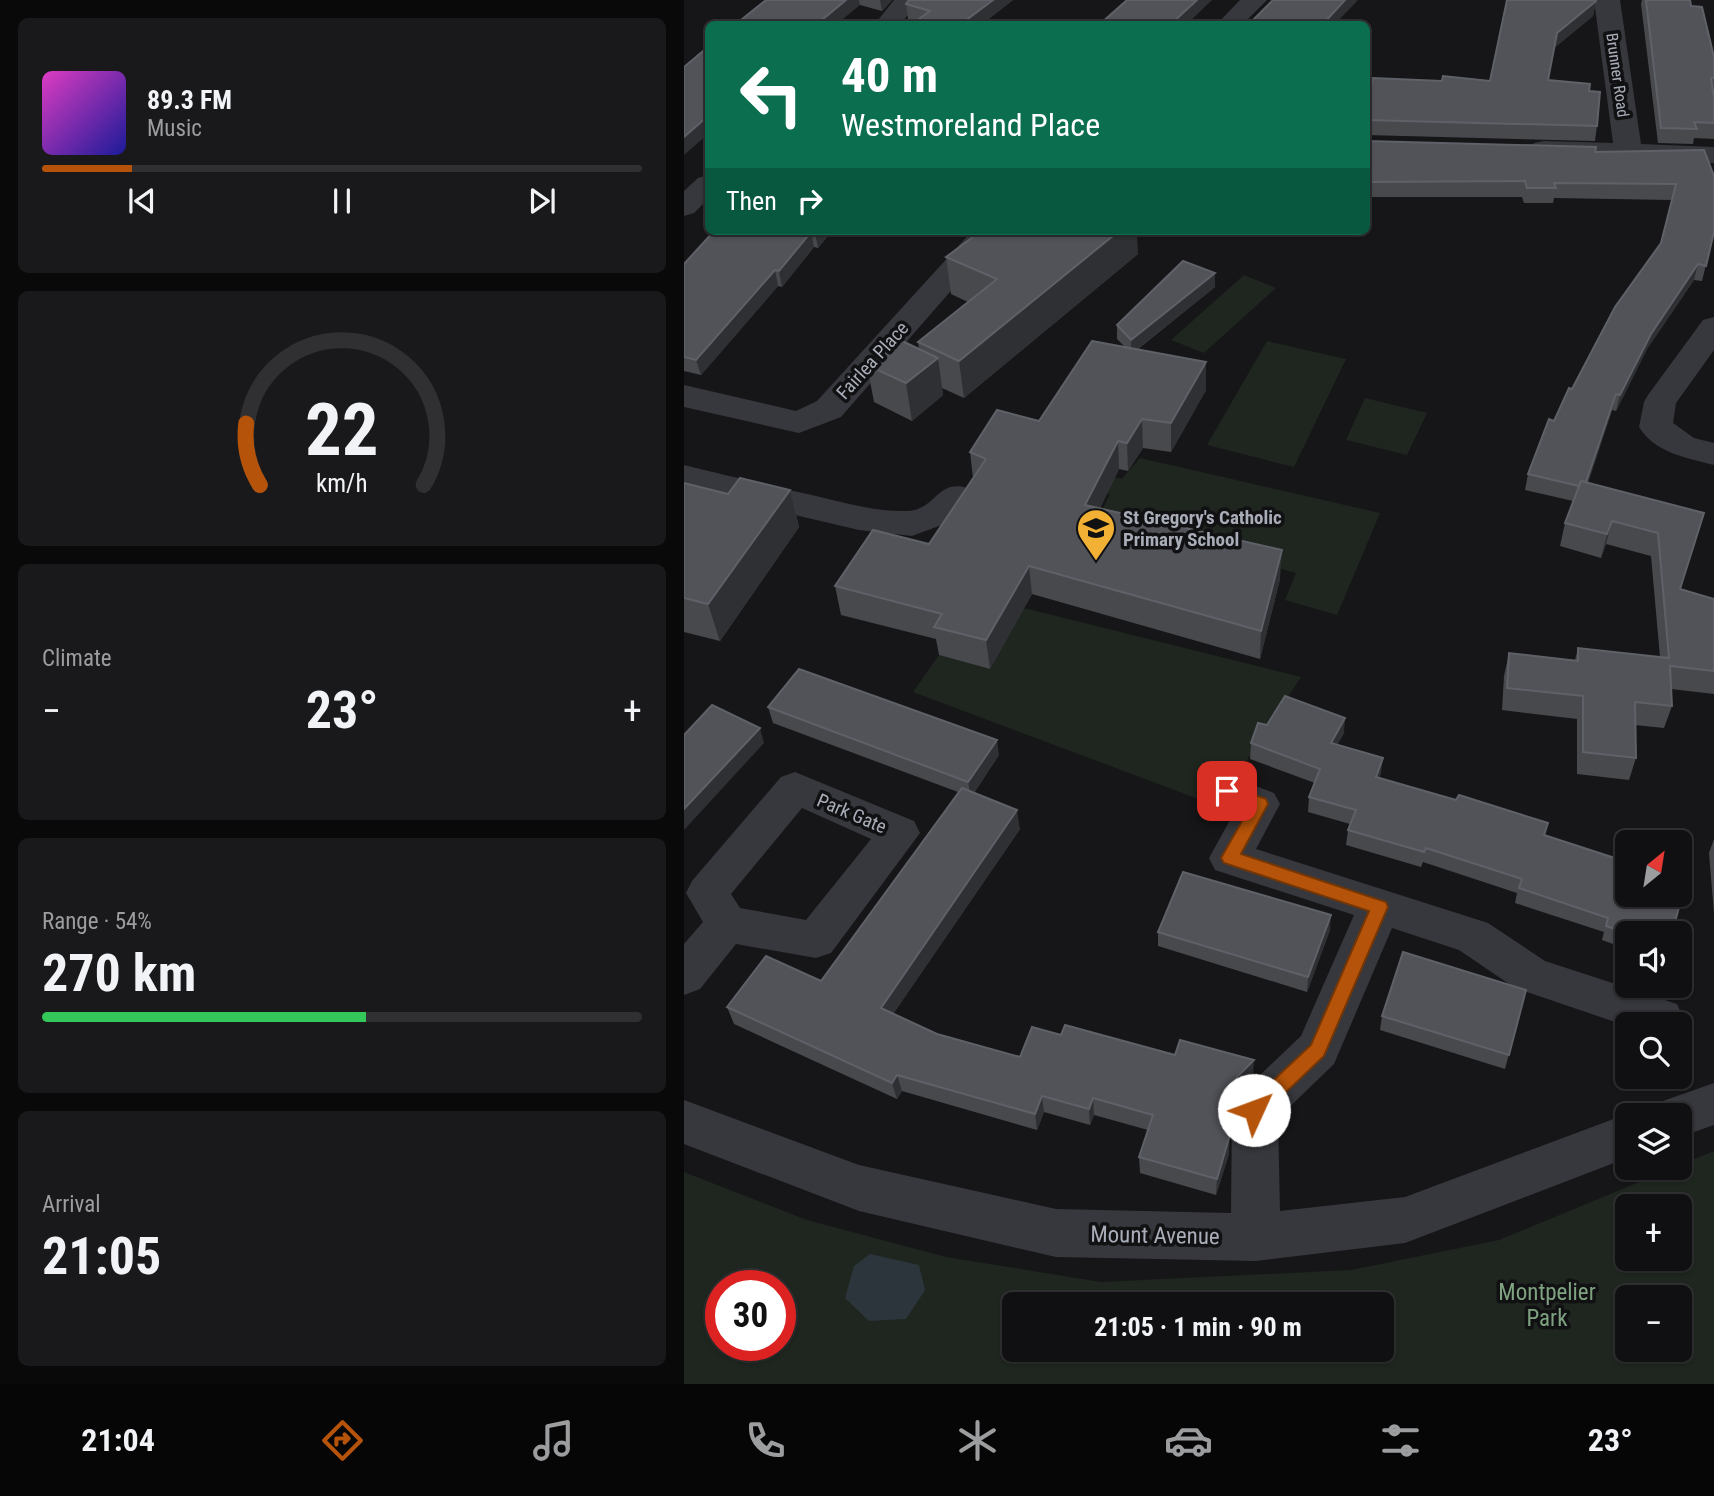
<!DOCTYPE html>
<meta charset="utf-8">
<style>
:root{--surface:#101012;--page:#19191b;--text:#f1f3f6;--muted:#9c9d9f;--line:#303032;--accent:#b45309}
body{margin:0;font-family:"Roboto Condensed",sans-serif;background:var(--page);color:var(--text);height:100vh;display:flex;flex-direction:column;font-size:26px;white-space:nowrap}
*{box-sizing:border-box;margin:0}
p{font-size:23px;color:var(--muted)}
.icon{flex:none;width:38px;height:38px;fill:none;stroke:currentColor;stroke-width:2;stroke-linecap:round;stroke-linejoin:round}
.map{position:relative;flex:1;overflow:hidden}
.sheet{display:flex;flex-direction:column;gap:18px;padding:18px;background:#09090a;width:684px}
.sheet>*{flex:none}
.hud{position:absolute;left:21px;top:21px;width:665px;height:214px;border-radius:10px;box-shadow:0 2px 5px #0004,0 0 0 2px var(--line);background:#0b6e4f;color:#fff;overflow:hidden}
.needle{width:46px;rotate:30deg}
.controls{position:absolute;left:931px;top:830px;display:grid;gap:14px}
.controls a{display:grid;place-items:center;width:77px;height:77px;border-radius:10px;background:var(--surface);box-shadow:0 2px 5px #0004,0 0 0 2px var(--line);font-size:35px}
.speed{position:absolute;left:21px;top:1270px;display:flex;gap:14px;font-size:35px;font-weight:700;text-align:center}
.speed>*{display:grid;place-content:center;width:91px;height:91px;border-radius:50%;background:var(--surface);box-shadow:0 2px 5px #0004,0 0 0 2px var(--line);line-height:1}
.speed .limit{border:10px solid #d22;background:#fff;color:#111}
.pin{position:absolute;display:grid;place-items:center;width:60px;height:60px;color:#fff;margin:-30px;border-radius:14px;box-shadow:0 4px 10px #0006}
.me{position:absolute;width:77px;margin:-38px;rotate:47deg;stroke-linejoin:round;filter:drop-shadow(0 0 5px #0008)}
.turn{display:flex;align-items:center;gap:24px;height:147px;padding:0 21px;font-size:32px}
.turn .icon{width:91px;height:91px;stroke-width:2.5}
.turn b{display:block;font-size:49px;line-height:60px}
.then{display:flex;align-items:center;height:66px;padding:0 21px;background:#0003;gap:14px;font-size:26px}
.big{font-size:52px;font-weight:700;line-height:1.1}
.sheet .widget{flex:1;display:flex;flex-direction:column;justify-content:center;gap:10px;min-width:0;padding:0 24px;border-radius:10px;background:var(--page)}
.sheet .dial{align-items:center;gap:0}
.dial svg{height:182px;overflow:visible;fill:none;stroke:var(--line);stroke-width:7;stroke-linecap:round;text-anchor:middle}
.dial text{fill:var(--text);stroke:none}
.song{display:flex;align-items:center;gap:21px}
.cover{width:84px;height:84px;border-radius:10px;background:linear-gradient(135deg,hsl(310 70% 55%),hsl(240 70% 35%))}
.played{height:7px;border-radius:4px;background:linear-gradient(90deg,var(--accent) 15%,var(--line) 15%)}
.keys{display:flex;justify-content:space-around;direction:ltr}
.heat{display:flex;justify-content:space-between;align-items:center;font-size:38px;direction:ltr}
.charge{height:10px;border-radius:5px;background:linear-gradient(90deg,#34c759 54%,var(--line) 0)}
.trip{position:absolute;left:318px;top:1292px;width:392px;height:70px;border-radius:10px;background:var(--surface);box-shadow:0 2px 5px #0004,0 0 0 2px var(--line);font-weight:700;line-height:70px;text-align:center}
.dock{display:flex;height:112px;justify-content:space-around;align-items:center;background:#060607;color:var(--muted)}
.dock .icon{width:49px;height:49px}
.dock .current{color:var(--accent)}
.dock b{font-size:32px;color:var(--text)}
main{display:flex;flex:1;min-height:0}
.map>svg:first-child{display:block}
.green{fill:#1e261f;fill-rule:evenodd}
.water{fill:#2c353c}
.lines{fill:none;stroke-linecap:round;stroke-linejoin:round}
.minor{fill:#37383d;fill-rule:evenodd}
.wall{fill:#47494d}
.shaded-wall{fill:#2f3033}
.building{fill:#525359;stroke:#5f6168;stroke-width:2}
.route{fill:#b45309;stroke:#753606;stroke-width:2}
.labels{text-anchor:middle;stroke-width:7;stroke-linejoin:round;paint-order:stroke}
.far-street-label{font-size:16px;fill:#a8adb8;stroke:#111113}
.street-label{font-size:19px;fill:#a8adb8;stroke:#111113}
.poi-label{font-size:19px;font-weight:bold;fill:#a8adb8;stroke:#111113;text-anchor:start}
.near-street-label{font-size:23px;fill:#a8adb8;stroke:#111113}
.near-park-label{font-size:23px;fill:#7fa381;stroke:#111113}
</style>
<main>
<section class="sheet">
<div class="widget">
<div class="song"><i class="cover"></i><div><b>89.3 FM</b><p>Music</p></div></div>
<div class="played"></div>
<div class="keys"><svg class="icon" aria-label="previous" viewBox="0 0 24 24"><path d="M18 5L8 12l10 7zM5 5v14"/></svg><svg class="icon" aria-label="pause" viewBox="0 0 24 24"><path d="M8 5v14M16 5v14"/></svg><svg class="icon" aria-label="next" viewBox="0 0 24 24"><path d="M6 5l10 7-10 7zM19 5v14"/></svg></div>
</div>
<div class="widget dial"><svg viewBox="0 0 100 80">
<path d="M14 69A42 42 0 1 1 86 69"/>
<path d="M14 69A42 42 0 0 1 8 42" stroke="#b45309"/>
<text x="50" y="56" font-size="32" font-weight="700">22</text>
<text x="50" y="72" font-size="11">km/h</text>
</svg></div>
<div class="widget"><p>Climate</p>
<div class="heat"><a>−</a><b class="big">23°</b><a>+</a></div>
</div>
<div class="widget"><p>Range · 54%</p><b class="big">270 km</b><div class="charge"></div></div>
<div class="widget"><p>Arrival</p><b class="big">21:05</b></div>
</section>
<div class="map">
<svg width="1030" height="1384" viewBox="0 0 1030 1384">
<rect width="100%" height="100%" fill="#161618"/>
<g class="green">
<path d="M560 275 592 288 520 353 487 340Z"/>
<path d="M583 341 662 359 610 467 523 445Z"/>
<path d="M681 398 743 413 723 455 662 440Z"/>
<path d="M456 458 696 513 653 615 601 600 612 573 414 518 426 494 399 485 407 471 438 479Z"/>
<path d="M340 608 617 677 533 806 229 692 255 655 306 669Z"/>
<path d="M1030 1151V1384H0V1172L123 1220 262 1257 417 1282 667 1270 815 1240ZM943 1206H996V1258H943ZM37 1286H96V1346H37ZM943 1297H996V1349H943ZM331 1304H698V1349H331Z"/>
</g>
<path class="water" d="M186 1254 235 1265 241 1290 222 1319 185 1321 161 1298 170 1266Z"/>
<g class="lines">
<g class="minor">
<path d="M210 0H237L216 24H191Z"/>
<path d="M556 0H583L559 24H533Z"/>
<path d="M910 0H936L957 144 1030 147V163L850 155 846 149 850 143 860 141 929 143Z"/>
<path d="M24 175V199L10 213 0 216V191L14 178Z"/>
<path d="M288 231H319L157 417 115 433 0 407V385L112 411 133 401Z"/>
<path d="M1030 317V350L992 403 989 423 1010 438 1030 443V465C1003 458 971 453 955 427L960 402 964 395 1019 320Z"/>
<path d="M0 465C44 476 88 486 132 496 161 503 193 512 223 511 253 510 252 479 284 488L289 496 271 520 228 536 175 530 0 489Z"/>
<path d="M111 772 230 821 236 833 147 953 132 958 52 944 16 989 0 995V944L19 922 2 893 8 881 97 777ZM118 808 187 839 122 920 56 908 47 894Z"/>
<path d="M543 775 590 793 596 804 572 849 804 923 861 961 993 1004 999 1018 996 1026 943 1024V1026L831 988 775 950 708 928 650 1064 594 1118 596 1211 721 1197 943 1114V1158L721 1243 572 1261 372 1257 175 1211 0 1144V1100L175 1165 372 1209 547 1213 548 1110 555 1095 617 1036 670 915 531 870 525 858 551 811 529 802 523 791 529 780Z"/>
<path d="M1030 1083V1125L996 1137V1115H973L979 1101Z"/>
</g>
</g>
<g class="wall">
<path d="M82 0H208L198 11 176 5Z"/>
<path d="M225 0H329L298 24H228L232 21 224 19 222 4Z"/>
<path d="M958 0H1006L1007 6 1030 57V139L1010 138 1009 144 974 143 957 4Z"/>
<path d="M912 1 909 16 870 48 864 80 905 91 913 126 911 141 682 135V85L758 81H806Z"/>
<path d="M682 141 911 152 1020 150 1030 232 1018 281 1010 280 963 349 932 411 928 410 904 483 1020 513 996 589 1030 599V694L987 689 988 706 980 728 951 725 952 758 945 780 893 774V719L818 710 820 676 825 653 891 660 894 648 976 657 967 556 922 544 917 558 876 546 881 523 889 501 841 490 844 474 870 421 888 389 977 243 988 200 870 198 869 203H840L838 197H682Z"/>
<path d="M30 231H148L134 248 130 247 98 287 94 286 17 375 0 371V264Z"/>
<path d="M454 254 280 398 258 388 259 395 228 421 190 402 183 365 235 349 234 342 284 302 267 294 262 257Z"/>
<path d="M531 273V287L454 349 522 390 487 452 459 448 444 471 435 469 416 508 596 579 576 659 348 594 306 669 255 655 252 639 157 615 151 586 245 544 289 478 286 452 355 421 441 347 433 339V325Z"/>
<path d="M0 483 44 494 106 490 115 527 36 641 0 632Z"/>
<path d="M84 707 315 755 290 793 336 829 209 1014 253 1034 336 1057 377 1035 569 1077 553 1094 546 1108 545 1154 532 1195 456 1173 455 1157 464 1130 410 1115 406 1125 360 1112 353 1130 218 1091 213 1099 50 1024 43 1007 137 981 274 792 89 723Z"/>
<path d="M583 725 660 733 653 745 697 773 695 778 772 800 864 823 861 836 940 874 943 949 918 940 920 932 831 903 833 893 739 862 737 867 662 845 664 830 666 824 624 812 625 797 631 783 566 759 567 743Z"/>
<path d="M1030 839V914L1025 853Z"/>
<path d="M646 930 623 992 474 946V932Z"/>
<path d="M842 990 821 1069 696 1030 698 1016Z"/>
</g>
<g class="shaded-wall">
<path d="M162 0H175L176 5 153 24H133Z"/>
<path d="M196 0H208L198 11Z"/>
<path d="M309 0H329L298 24H277Z"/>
<path d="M513 0H528L503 24H487Z"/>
<path d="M661 0H674L651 24H639Z"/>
<path d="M912 1 909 16 870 48 873 33Z"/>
<path d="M24 116V134L0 155V137Z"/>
<path d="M132 231H148L134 248 131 233Z"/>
<path d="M435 231H453L454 254 280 398 275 361Z"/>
<path d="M127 232 130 247 98 287 95 271Z"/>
<path d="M1014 264 1010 280 963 349 932 411 936 395 967 334Z"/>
<path d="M91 270 94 286 17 375 12 360Z"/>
<path d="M531 273V287L447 354V340Z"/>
<path d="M254 358 259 395 228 421 222 383Z"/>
<path d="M522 362V390L487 452V423Z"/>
<path d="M932 394 928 410 897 503 900 487Z"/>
<path d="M458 419 459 448 444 471 443 443Z"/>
<path d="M434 441 435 469 403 534 401 505Z"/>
<path d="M106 490 115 527 36 641 24 604Z"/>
<path d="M928 521 922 544 917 558 923 534Z"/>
<path d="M598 550 596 579 576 659 577 631Z"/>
<path d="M345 566 348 594 306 669 302 640Z"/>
<path d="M661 718 660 733 646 759 647 743Z"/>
<path d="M76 728 80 743 0 830V809Z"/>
<path d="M313 740 315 755 287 797 284 782Z"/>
<path d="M699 758 697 773 690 792 692 777Z"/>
<path d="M333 810 336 829 201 1026 197 1008Z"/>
<path d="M647 915 646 930 623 992 624 977Z"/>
<path d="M570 1060 569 1077 553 1094 546 1109V1092L553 1077Z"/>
<path d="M213 1075 218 1091 213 1099 208 1083Z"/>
<path d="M358 1096 360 1112 353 1130 351 1114Z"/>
<path d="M409 1098 410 1115 406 1125 405 1109Z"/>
<path d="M545 1138V1154L532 1195 533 1179Z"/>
</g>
<g class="building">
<path d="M82 0H162L133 24H52Z"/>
<path d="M225 0H309L277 24H228L246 11 222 4Z"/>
<path d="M443 0H513L487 24H416Z"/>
<path d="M589 0H661L639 24H565Z"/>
<path d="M823 0H912V1L873 33 864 80 906 84 905 91 916 92 913 126 683 120 682 129V85L687 86 689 78 758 81 759 76 806 81Z"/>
<path d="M962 0H1006L1007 6 1018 7 1030 57V78H1027L1030 99V123L1010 122 1013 129 977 128Z"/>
<path d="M24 47V116L0 137V67Z"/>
<path d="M682 141 912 147 911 152 1020 150 1030 176V232L1022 266 1014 264 967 334 936 395 932 394 902 482 897 481 895 486 844 474 865 419 870 421 885 388 888 389 931 307 977 243 992 184 870 183 872 188H843L841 181 682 182Z"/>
<path d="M30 231H132L131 233 127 232 95 271 91 270 12 360 0 357V264Z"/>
<path d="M297 231H435L275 361 234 342 313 279 262 257Z"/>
<path d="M499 261 531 273 447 340 433 325Z"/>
<path d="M216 340 254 358 222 383 183 365Z"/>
<path d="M408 341 522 362 487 423 458 419 443 443 434 441 401 505 598 550 577 631 345 566 302 640 250 627 258 614 151 586 189 530 245 544 302 459 286 452 313 410 355 421Z"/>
<path d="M56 478 106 490 24 604 0 598V483L44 494Z"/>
<path d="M897 481 1020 513 996 589 1030 599V671L986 666 988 706 951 702 952 758 899 752V696L823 688 825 653 894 661V648L985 658 974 533 928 521 923 534 881 523Z"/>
<path d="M115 669 313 740 284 782 84 707Z"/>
<path d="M601 696 661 718 647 743 699 758 692 777 772 800 775 795 864 823 860 835 943 862 940 874 943 875V894H996V892L999 893 988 933H943L922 926 924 918 835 888 838 879 742 848 740 852 664 830 672 810 625 797 636 769 567 743 574 723 583 725Z"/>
<path d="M28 705 76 728 0 809V735Z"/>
<path d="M278 788 333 810 197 1008 253 1034 336 1057 348 1027 377 1035 381 1025 491 1055 496 1040 570 1060 553 1077 546 1092 545 1138 533 1179 455 1157 469 1115 409 1098 405 1109 358 1096 351 1114 213 1075 208 1083 43 1007 82 956 137 981Z"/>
<path d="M499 872 647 915 624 977 474 932Z"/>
<path d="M719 952 842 990 825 1055 698 1016Z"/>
</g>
<path class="route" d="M543 784 582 799 584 804 557 854 702 902 704 907 640 1056 577 1116 570 1119 564 1116 561 1110 564 1104 627 1045 685 911 540 863 537 858 566 807 537 796V786Z"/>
<defs>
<symbol id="school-pin" viewBox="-11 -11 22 30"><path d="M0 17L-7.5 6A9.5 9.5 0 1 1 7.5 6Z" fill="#f2b134" stroke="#111113"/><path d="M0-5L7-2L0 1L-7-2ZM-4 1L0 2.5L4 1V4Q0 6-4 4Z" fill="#111"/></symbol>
</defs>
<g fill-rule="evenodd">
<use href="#school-pin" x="390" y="506" width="44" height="60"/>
</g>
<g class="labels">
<g class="far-street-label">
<text transform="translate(934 75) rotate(82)" y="6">Brunner Road</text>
</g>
<g class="street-label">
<text transform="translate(188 360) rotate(-48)" y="7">Fairlea Place</text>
<text transform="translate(168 813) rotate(23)" y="7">Park Gate</text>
</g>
<g class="poi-label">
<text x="439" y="524">St Gregory's Catholic<tspan x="439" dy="22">Primary School</tspan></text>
</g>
<g class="near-street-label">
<text transform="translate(471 1235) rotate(1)" y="8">Mount Avenue</text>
</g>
<g class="near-park-label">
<text x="863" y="1300">Montpelier<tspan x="863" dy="26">Park</tspan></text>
</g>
</g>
</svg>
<div class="controls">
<a><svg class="needle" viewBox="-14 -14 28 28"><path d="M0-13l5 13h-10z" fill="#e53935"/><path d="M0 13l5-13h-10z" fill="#9c9d9f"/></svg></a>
<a><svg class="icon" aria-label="sound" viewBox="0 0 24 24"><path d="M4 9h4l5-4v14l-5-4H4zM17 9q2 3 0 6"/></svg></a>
<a><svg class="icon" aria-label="search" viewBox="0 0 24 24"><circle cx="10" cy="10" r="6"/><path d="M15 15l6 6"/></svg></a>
<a><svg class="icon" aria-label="layers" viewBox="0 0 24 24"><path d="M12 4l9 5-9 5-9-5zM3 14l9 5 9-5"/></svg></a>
<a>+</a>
<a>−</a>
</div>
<div class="speed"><div class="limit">30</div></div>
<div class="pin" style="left:543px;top:791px;background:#d93025"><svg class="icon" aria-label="arrive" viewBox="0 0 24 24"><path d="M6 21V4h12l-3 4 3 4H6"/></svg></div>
<svg class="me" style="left:570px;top:1110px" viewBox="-20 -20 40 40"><circle r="19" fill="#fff"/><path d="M0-13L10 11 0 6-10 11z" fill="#b45309"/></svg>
<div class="trip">21:05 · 1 min · 90 m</div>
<div class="hud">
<div class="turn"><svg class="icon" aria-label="left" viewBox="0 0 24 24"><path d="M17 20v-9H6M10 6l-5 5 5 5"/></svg><div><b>40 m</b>Westmoreland Place</div></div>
<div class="then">Then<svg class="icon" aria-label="right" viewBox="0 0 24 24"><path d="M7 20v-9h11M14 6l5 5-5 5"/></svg></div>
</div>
</div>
</main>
<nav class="dock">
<b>21:04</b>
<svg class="icon current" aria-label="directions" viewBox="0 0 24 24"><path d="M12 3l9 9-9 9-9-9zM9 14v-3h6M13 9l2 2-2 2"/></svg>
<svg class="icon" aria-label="music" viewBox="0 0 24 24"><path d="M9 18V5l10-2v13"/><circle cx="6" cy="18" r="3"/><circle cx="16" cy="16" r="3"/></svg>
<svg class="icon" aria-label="phone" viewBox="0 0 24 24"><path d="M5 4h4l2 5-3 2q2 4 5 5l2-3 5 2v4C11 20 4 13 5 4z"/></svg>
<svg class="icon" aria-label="climate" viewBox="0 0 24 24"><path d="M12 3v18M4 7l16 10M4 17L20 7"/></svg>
<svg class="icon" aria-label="car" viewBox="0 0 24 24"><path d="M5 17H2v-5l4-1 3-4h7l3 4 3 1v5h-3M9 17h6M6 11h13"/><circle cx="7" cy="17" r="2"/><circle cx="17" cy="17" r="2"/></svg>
<svg class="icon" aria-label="filters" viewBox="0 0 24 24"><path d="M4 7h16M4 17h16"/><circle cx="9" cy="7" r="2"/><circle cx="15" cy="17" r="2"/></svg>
<b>23°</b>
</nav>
